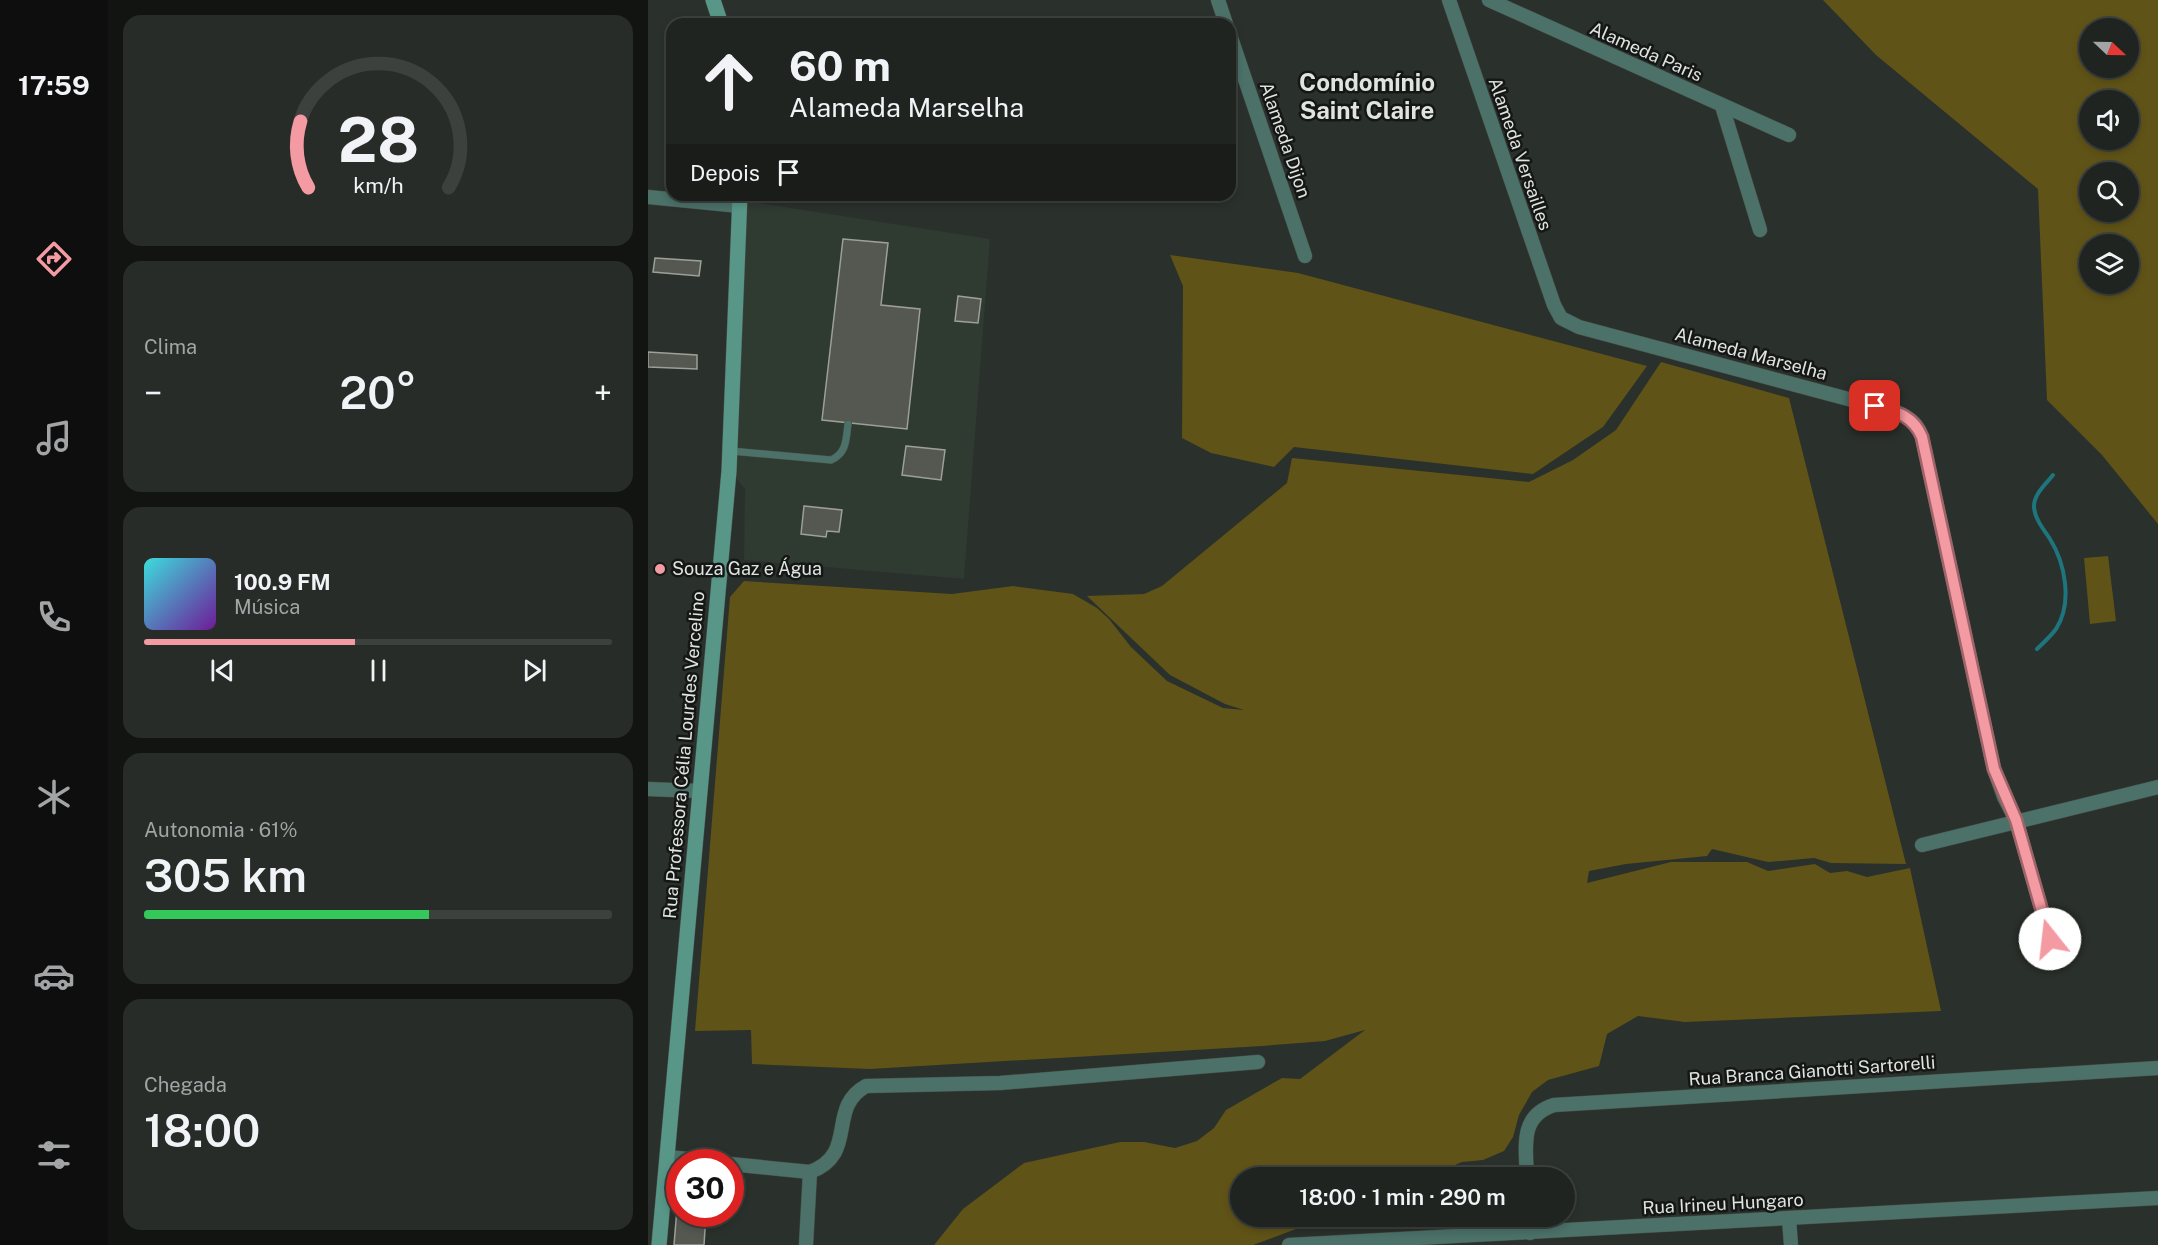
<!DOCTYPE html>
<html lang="pt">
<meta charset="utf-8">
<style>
:root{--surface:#202420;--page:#282c29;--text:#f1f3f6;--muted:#a2a4a5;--line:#3d413e;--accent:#f49aa2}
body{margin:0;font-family:"Public Sans",sans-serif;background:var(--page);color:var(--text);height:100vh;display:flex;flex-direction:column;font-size:22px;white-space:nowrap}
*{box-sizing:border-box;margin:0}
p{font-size:20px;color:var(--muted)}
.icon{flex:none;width:33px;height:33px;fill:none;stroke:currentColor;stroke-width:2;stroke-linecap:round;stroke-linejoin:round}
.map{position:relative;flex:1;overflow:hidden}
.side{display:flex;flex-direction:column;gap:15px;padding:15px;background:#121412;width:540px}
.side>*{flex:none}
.hud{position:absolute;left:18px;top:18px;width:570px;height:183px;border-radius:18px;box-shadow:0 3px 9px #0003,0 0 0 2px var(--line);background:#202420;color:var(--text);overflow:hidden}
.needle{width:39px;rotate:112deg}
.buttons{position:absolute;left:1431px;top:18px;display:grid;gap:12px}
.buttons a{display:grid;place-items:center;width:60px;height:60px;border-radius:50%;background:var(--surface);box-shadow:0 3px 9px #0003,0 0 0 2px var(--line);font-size:30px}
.speed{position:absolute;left:18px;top:1149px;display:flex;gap:12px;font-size:30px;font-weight:700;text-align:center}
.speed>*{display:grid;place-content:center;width:78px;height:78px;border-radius:50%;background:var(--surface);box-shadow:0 3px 9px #0003,0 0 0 2px var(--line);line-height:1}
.speed .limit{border:9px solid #d22;background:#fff;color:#111}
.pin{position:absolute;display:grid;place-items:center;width:51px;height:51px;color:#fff;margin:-26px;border-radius:12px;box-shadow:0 3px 9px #0006}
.me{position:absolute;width:66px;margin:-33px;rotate:344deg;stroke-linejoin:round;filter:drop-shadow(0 0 4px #0008)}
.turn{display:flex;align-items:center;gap:21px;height:126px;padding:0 24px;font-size:27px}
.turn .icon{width:78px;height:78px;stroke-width:2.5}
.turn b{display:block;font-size:42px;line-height:51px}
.then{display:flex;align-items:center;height:57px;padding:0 24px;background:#0003;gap:12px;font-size:22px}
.big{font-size:45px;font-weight:600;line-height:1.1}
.side .widget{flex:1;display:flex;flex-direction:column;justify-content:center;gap:9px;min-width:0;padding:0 21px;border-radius:18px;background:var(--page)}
.side .dial{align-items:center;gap:0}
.dial svg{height:156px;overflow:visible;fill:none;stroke:var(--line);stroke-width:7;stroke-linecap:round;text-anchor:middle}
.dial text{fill:var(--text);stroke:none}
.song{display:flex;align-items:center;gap:18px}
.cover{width:72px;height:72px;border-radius:9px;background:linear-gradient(135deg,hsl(180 70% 55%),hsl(280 70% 35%))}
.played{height:6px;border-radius:3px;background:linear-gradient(90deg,var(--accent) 45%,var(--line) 45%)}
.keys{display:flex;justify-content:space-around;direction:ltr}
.heat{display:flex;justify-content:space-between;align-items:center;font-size:33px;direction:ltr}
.charge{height:9px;border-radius:4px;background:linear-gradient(90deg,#34c759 61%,var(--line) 0)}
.trip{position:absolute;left:582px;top:1167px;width:345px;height:60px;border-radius:30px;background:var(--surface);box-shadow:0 3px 9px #0003,0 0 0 2px var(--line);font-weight:600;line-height:60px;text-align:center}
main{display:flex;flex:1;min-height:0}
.tabs{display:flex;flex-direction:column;width:108px;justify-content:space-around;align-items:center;background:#0d0e0d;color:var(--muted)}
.tabs .icon{width:42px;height:42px}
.tabs .selected{color:var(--accent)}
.tabs b{font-size:27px;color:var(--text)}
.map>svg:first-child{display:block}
.built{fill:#2f3a31}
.green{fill:#605317;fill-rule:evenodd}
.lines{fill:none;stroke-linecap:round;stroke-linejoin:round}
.stream{stroke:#1e757e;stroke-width:4}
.building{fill:#555851;stroke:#9da097;stroke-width:1.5}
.lane-casing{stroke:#474d48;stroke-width:8}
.street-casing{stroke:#474d48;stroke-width:15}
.secondary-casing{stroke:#474d48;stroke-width:16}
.lane{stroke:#4b7168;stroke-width:7}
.street{stroke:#4b7168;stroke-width:14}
.secondary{stroke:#589688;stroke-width:15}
.route-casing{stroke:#9f6469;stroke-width:15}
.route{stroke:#f49aa2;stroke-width:10}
.poi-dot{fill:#f49aa2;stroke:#141715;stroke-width:2}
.labels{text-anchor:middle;stroke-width:5;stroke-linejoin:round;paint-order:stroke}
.street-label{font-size:18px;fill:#e0e4e0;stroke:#141715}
.poi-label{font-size:18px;fill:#e0e4e0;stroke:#141715;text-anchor:start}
.district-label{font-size:24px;font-weight:bold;fill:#e0e4e0;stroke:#141715}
</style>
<main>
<nav class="tabs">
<b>17:59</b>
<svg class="icon selected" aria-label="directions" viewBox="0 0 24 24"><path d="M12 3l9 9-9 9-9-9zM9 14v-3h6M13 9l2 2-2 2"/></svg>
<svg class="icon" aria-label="music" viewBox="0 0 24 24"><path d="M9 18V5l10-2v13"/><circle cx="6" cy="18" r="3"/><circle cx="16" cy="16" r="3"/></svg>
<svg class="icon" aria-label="phone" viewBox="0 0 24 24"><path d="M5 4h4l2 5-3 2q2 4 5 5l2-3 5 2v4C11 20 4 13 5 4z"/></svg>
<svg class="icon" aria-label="climate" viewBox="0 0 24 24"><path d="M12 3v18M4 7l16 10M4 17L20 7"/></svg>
<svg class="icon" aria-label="car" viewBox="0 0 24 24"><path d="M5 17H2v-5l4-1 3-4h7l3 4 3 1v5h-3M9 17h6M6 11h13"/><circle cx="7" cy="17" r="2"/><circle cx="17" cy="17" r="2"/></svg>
<svg class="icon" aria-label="filters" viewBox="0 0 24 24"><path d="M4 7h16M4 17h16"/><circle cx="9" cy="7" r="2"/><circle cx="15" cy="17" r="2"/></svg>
</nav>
<section class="side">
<div class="widget dial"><svg viewBox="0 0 100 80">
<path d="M14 69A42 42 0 1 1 86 69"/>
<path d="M14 69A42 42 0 0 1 10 35" stroke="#f49aa2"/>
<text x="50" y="56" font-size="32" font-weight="700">28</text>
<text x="50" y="72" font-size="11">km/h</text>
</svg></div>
<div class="widget"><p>Clima</p>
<div class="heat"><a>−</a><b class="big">20°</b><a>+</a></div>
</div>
<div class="widget">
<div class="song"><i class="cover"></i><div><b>100.9 FM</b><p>Música</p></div></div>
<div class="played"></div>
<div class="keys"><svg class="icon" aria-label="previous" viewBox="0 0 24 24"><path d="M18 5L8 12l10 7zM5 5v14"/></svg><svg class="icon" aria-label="pause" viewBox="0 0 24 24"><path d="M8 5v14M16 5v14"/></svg><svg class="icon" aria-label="next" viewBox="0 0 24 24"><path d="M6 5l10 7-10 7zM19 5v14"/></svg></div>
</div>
<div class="widget"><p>Autonomia · 61%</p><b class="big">305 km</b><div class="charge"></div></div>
<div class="widget"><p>Chegada</p><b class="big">18:00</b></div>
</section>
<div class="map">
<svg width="1510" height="1245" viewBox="0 0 1510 1245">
<rect width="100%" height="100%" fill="#2a302b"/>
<path class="built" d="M98 201 342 239 316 579 96 560 97 489 87 477Z"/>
<g class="green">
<path d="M1175 0H1510V524L1454 455 1399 400 1390 189 1228 55ZM1480 28V68H1442V28ZM1480 100V140H1442V100ZM1480 172V212H1442V172ZM1480 244V284H1442V244Z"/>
<path d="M522 255 650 273 999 366 955 427 885 474 646 447 626 467 563 453 534 438 535 286Z"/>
<path d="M1013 362 1141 398 1258 864 1183 863 1166 858 1120 862 1064 849 1059 856 978 864 941 871 939 883 1023 862H1099L1120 871 1167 864 1182 873 1199 871 1219 877 1262 868 1293 1011 1037 1022 990 1016 959 1034 951 1066 900 1080 884 1092 871 1115 865 1137 856 1151 835 1160 814 1162 779 1177 592 1178V1216L680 1217 605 1245H286L315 1209 376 1163 472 1142H496L527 1148 549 1141 566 1128 578 1110 634 1078 652 1079 717 1030 677 1041 614 1046 222 1069 104 1064 103 1030 47 1031 82 597 96 581 304 594 365 586 425 594 449 608 461 619 483 647 519 681 575 708 596 710 577 704 522 675 439 596 496 594 514 586 639 483 644 458 881 482 925 460 968 430Z"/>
<path d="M1460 556 1468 621 1442 624 1436 558Z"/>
</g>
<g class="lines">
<path class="stream" d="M1389 649C1395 643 1403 636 1408 629 1425 603 1417 563 1402 539 1396 530 1386 518 1386 506 1386 494 1398 484 1405 475"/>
</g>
<g class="building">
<path d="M195 239 240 243 233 305 272 309 259 429 174 420Z"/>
<path d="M7 258 53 261 51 276 5 272Z"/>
<path d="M310 296 333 299 330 323 307 321Z"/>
<path d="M0 352 49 355V369L0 367Z"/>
<path d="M258 446 297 450 293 480 254 475Z"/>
<path d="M156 506 194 510 191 532 179 531 178 537 153 534Z"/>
<path d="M30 1196 32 1214H58L56 1245H26Z"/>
</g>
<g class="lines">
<defs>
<path id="lane" d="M83 451 183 460C199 453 198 439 200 424"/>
<g id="street">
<path d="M570 0 578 24"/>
<path d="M801 0 906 305 913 318 931 327 1249 412C1262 418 1269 423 1274 437L1346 769 1356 797 1368 820 1402 939"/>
<path d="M841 0 1141 135"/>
<path d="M582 35 657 256"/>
<path d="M1074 106 1112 230"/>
<path d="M0 197 92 206"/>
<path d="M0 789 51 791"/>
<path d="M1274 845 1510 787"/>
<path d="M20 1157 69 1162"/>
<path d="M82 1164 162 1172C211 1154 178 1108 218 1086L352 1083 610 1062"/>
<path d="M879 1178C878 1147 871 1116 906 1105L1510 1068"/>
<path d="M882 1216V1233"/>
<path d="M1141 1219 1143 1245"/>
<path d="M158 1245 162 1172"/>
<path d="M641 1245 1510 1198"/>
</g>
<g id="secondary">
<path d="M65 0 73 24"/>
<path d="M11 1245 81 471 92 195"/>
</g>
</defs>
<use href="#lane" class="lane-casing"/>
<use href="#street" class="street-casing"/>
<use href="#secondary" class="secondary-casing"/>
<use href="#lane" class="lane"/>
<use href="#street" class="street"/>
<use href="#secondary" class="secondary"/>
</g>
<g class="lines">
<defs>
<path id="route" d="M1227 406C1248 412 1265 415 1274 437L1346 769 1368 820 1402 939"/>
</defs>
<use href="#route" class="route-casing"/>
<use href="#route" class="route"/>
</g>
<circle class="poi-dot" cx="12" cy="569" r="6"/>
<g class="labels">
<g class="street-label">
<text transform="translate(998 52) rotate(24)" y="6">Alameda Paris</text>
<text transform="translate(637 140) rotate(71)" y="6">Alameda Dijon</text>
<text transform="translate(872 154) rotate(71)" y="6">Alameda Versailles</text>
<text transform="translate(1103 354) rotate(15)" y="6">Alameda Marselha</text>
<text transform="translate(36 755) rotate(-85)" y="6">Rua Professora Célia Lourdes Vercelino</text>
<text transform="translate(1164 1071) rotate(-4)" y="6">Rua Branca Gianotti Sartorelli</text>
<text transform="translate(1075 1204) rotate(-3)" y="6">Rua Irineu Hungaro</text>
</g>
<g class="poi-label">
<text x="24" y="575">Souza Gaz e Água</text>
</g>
<g class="district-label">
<text x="719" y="91">Condomínio<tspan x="719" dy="28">Saint Claire</tspan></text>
</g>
</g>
</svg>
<div class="buttons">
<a><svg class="needle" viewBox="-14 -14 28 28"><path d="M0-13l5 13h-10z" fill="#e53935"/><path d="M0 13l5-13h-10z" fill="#a2a4a5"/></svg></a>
<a><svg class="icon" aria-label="sound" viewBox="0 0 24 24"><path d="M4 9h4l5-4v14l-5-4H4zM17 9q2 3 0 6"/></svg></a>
<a><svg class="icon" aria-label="search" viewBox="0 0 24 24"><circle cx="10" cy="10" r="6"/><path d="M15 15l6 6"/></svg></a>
<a><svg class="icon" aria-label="layers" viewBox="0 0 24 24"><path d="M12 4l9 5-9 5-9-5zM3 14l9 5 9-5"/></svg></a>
</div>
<div class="speed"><div class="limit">30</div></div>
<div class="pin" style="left:1227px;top:406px;background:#d93025"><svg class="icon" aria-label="arrive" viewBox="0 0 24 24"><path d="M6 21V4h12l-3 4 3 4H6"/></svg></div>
<svg class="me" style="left:1402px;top:939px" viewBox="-20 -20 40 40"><circle r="19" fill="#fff"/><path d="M0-13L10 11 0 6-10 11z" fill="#f49aa2"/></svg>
<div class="trip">18:00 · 1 min · 290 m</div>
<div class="hud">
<div class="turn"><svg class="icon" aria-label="ahead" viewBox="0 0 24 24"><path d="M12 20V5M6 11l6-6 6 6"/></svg><div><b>60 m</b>Alameda Marselha</div></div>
<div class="then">Depois<svg class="icon" aria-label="arrive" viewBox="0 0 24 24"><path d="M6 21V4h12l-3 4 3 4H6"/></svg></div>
</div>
</div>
</main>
